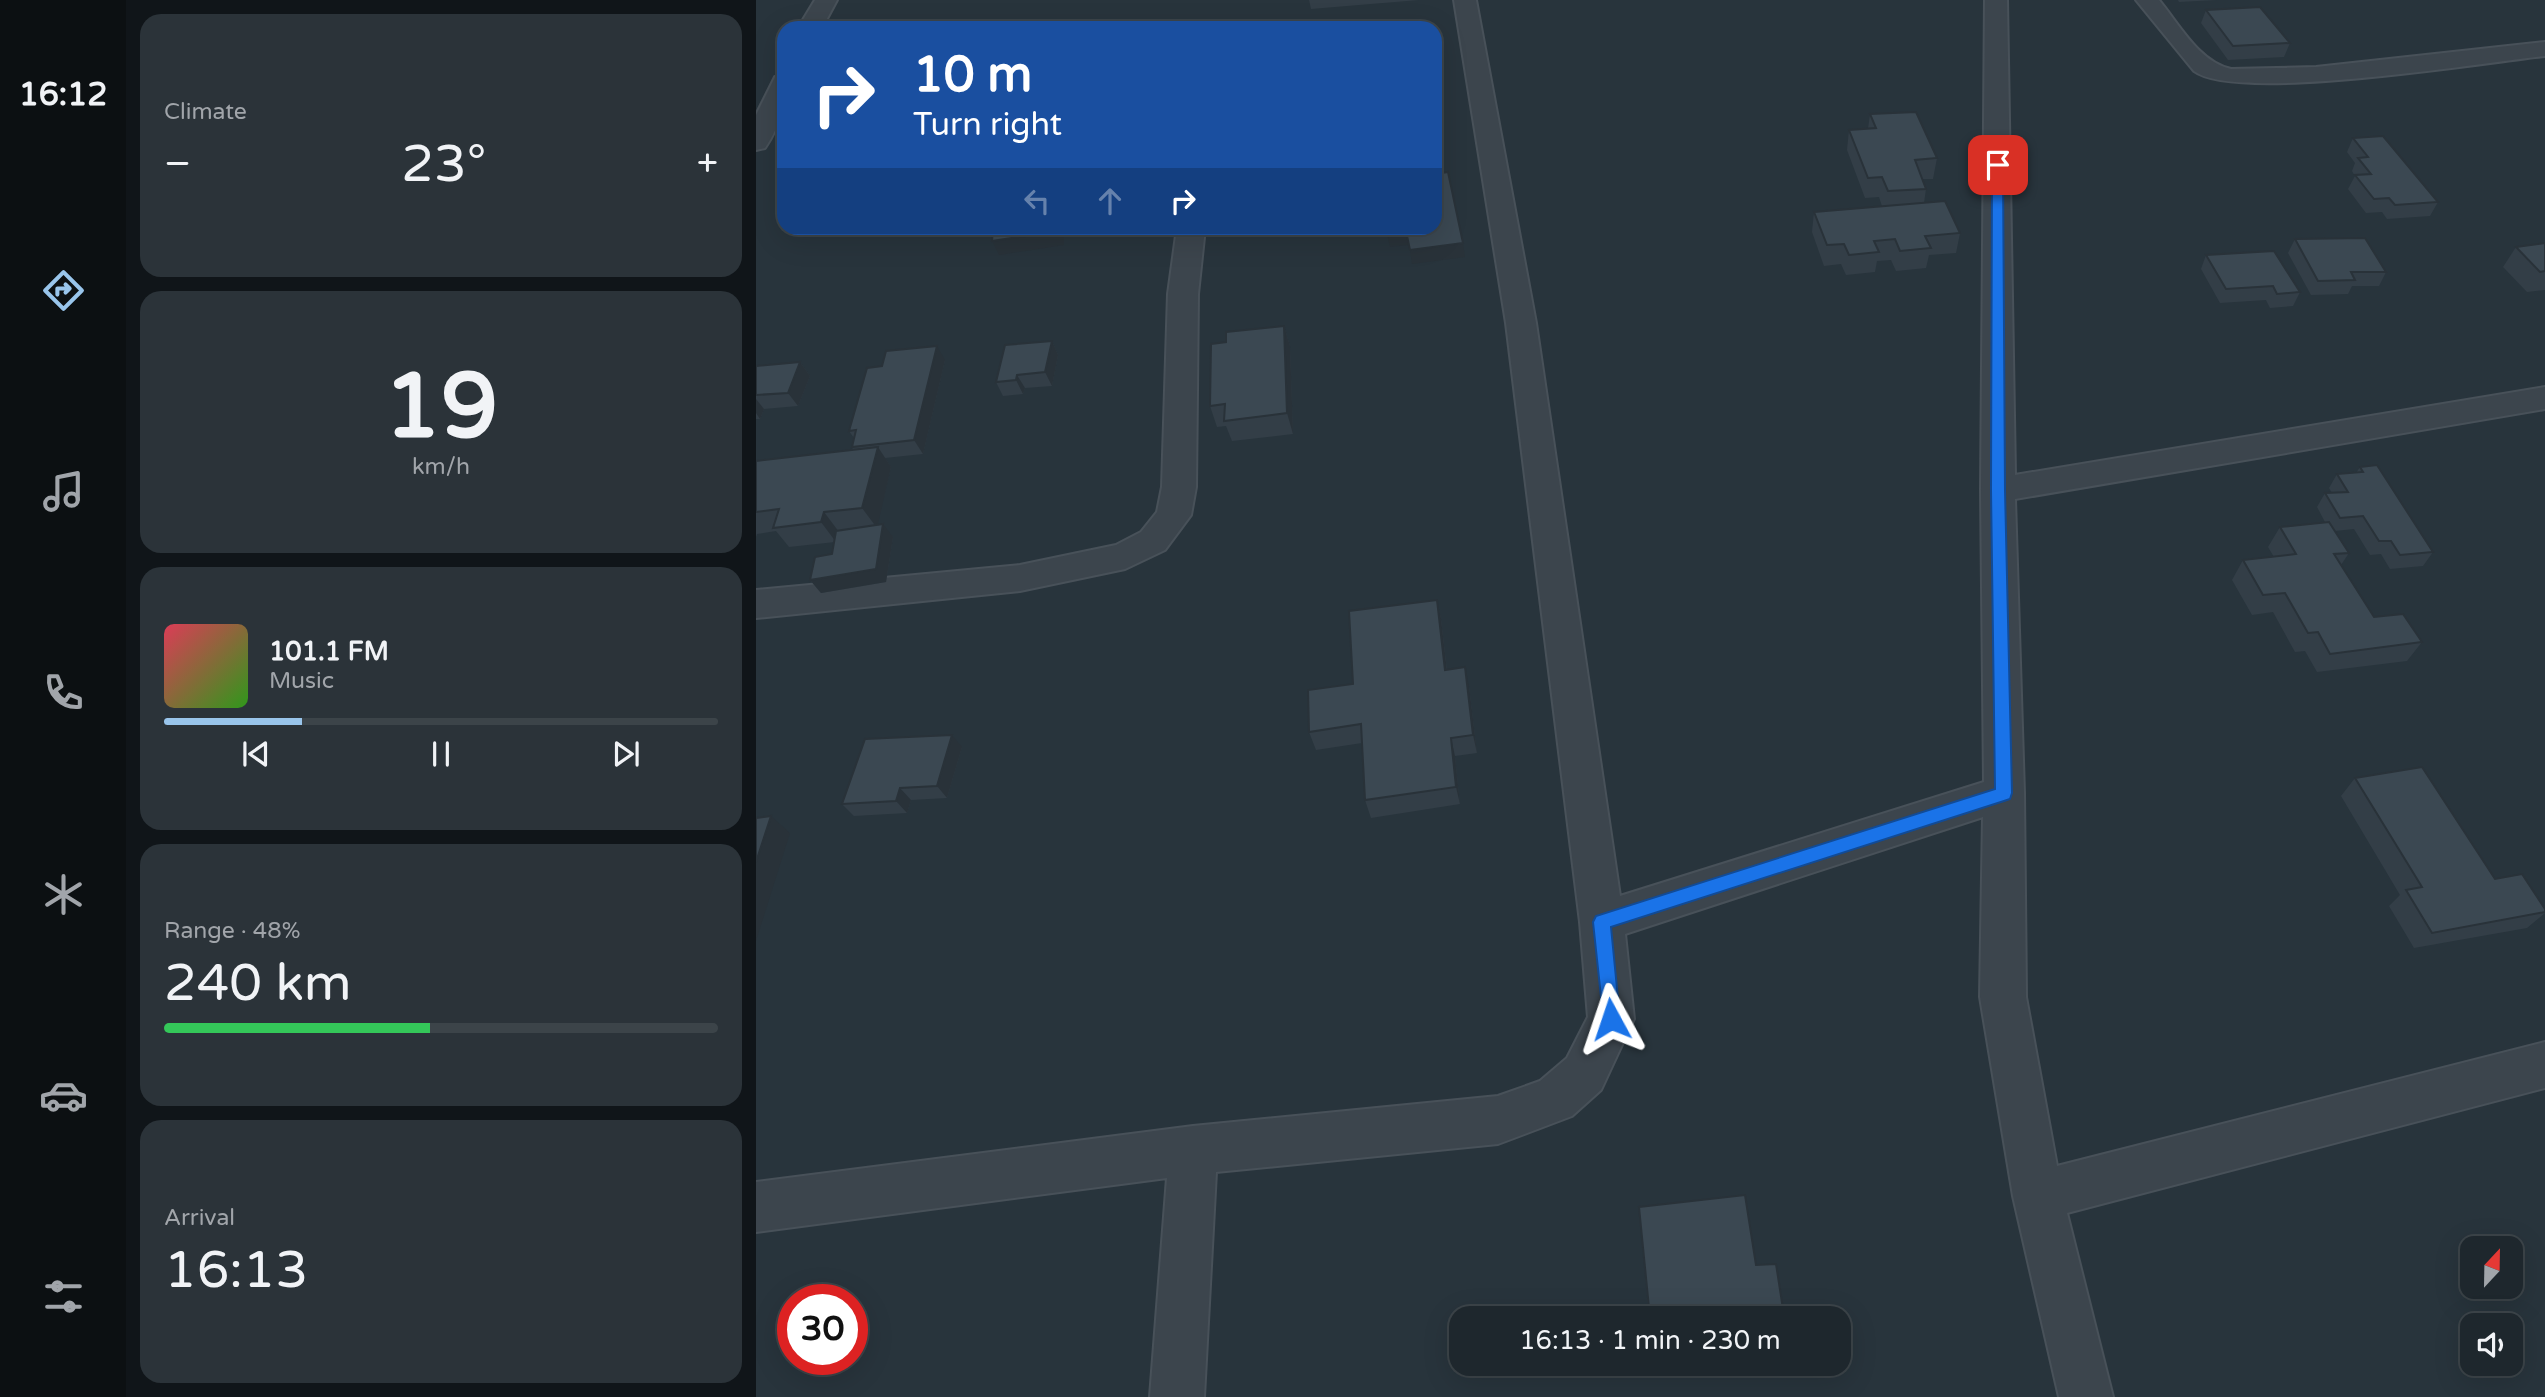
<!DOCTYPE html>
<meta charset="utf-8">
<style>
:root{--surface:#1e272d;--page:#2b3339;--text:#f1f3f6;--muted:#a1a5aa;--line:#3c4449;--accent:#99c5eb}
body{margin:0;font-family:"Varela Round",sans-serif;background:var(--page);color:var(--text);height:100vh;display:flex;flex-direction:column;font-size:26px;white-space:nowrap}
*{box-sizing:border-box;margin:0}
p{font-size:23px;color:var(--muted)}
.icon{flex:none;width:38px;height:38px;fill:none;stroke:currentColor;stroke-width:2;stroke-linecap:round;stroke-linejoin:round}
.map{position:relative;flex:1;overflow:hidden}
.side{display:flex;flex-direction:column;gap:14px;padding:14px;background:#101519;width:630px}
.side>*{flex:none}
.top-card{position:absolute;left:21px;top:21px;width:665px;height:214px;border-radius:21px;box-shadow:0 7px 28px #0002,0 0 0 2px var(--line);background:#1a4fa0;color:#fff;overflow:hidden}
.needle{width:46px;rotate:22deg}
.buttons{position:absolute;left:1704px;top:1236px;display:grid;gap:14px}
.buttons a{display:grid;place-items:center;width:63px;height:63px;border-radius:14px;background:var(--surface);box-shadow:0 7px 28px #0002,0 0 0 2px var(--line);font-size:35px}
.speed{position:absolute;left:21px;top:1284px;display:flex;gap:14px;font-size:35px;font-weight:700;text-align:center}
.speed>*{display:grid;place-content:center;width:91px;height:91px;border-radius:50%;background:var(--surface);box-shadow:0 7px 28px #0002,0 0 0 2px var(--line);line-height:1}
.speed .limit{border:10px solid #d22;background:#fff;color:#111}
.pin{position:absolute;display:grid;place-items:center;width:60px;height:60px;color:#fff;margin:-30px;border-radius:14px;box-shadow:0 4px 10px #0006}
.me{position:absolute;width:77px;margin:-38px;rotate:355deg;stroke-linejoin:round;filter:drop-shadow(0 0 5px #0008)}
.turn{display:flex;align-items:center;gap:24px;height:147px;padding:0 21px;font-size:32px}
.turn .icon{width:91px;height:91px;stroke-width:2.5}
.turn b{display:block;font-size:49px;line-height:60px}
.lanes{display:flex;align-items:center;height:66px;padding:0 21px;background:#0003;justify-content:center;gap:35px;direction:ltr}
.lanes .off{opacity:.35}
.big{font-size:52px;font-weight:600;line-height:1.1}
.side .tile{flex:1;display:flex;flex-direction:column;justify-content:center;gap:10px;min-width:0;padding:0 24px;border-radius:21px;background:var(--page)}
.side .dial{align-items:center;gap:0}
.dial b{font-size:91px;line-height:1}
.song{display:flex;align-items:center;gap:21px}
.cover{width:84px;height:84px;border-radius:10px;background:linear-gradient(135deg,hsl(350 70% 55%),hsl(110 70% 35%))}
.played{height:7px;border-radius:4px;background:linear-gradient(90deg,var(--accent) 25%,var(--line) 25%)}
.keys{display:flex;justify-content:space-around;direction:ltr}
.heat{display:flex;justify-content:space-between;align-items:center;font-size:38px;direction:ltr}
.charge{height:10px;border-radius:5px;background:linear-gradient(90deg,#34c759 48%,var(--line) 0)}
.trip{position:absolute;left:693px;top:1306px;width:402px;height:70px;border-radius:21px;background:var(--surface);box-shadow:0 7px 28px #0002,0 0 0 2px var(--line);font-weight:600;line-height:70px;text-align:center}
main{display:flex;flex:1;min-height:0}
.tabs{display:flex;flex-direction:column;width:126px;justify-content:space-around;align-items:center;background:#0c1012;color:var(--muted)}
.tabs .icon{width:49px;height:49px}
.tabs .selected{color:var(--accent)}
.tabs b{font-size:32px;color:var(--text)}
.map>svg:first-child{display:block}
.lines{fill:none;stroke-linecap:round;stroke-linejoin:round}
.street-casing{stroke:#485159;stroke-width:4}
.street{fill:#3c454d;fill-rule:evenodd}
.wall{fill:#333e47}
.shaded-wall{fill:#293239}
.building{fill:#3b4852;stroke:#293239;stroke-width:2}
.route{fill:#1a73e8;stroke:#114b97;stroke-width:2}
</style>
<main>
<nav class="tabs">
<b>16:12</b>
<svg class="icon selected" aria-label="directions" viewBox="0 0 24 24"><path d="M12 3l9 9-9 9-9-9zM9 14v-3h6M13 9l2 2-2 2"/></svg>
<svg class="icon" aria-label="music" viewBox="0 0 24 24"><path d="M9 18V5l10-2v13"/><circle cx="6" cy="18" r="3"/><circle cx="16" cy="16" r="3"/></svg>
<svg class="icon" aria-label="phone" viewBox="0 0 24 24"><path d="M5 4h4l2 5-3 2q2 4 5 5l2-3 5 2v4C11 20 4 13 5 4z"/></svg>
<svg class="icon" aria-label="climate" viewBox="0 0 24 24"><path d="M12 3v18M4 7l16 10M4 17L20 7"/></svg>
<svg class="icon" aria-label="car" viewBox="0 0 24 24"><path d="M5 17H2v-5l4-1 3-4h7l3 4 3 1v5h-3M9 17h6M6 11h13"/><circle cx="7" cy="17" r="2"/><circle cx="17" cy="17" r="2"/></svg>
<svg class="icon" aria-label="filters" viewBox="0 0 24 24"><path d="M4 7h16M4 17h16"/><circle cx="9" cy="7" r="2"/><circle cx="15" cy="17" r="2"/></svg>
</nav>
<section class="side">
<div class="tile"><p>Climate</p>
<div class="heat"><a>−</a><b class="big">23°</b><a>+</a></div>
</div>
<div class="tile dial"><b>19</b><p>km/h</p></div>
<div class="tile">
<div class="song"><i class="cover"></i><div><b>101.1 FM</b><p>Music</p></div></div>
<div class="played"></div>
<div class="keys"><svg class="icon" aria-label="previous" viewBox="0 0 24 24"><path d="M18 5L8 12l10 7zM5 5v14"/></svg><svg class="icon" aria-label="pause" viewBox="0 0 24 24"><path d="M8 5v14M16 5v14"/></svg><svg class="icon" aria-label="next" viewBox="0 0 24 24"><path d="M6 5l10 7-10 7zM19 5v14"/></svg></div>
</div>
<div class="tile"><p>Range · 48%</p><b class="big">240 km</b><div class="charge"></div></div>
<div class="tile"><p>Arrival</p><b class="big">16:13</b></div>
</section>
<div class="map">
<svg width="1789" height="1397" viewBox="0 0 1789 1397">
<rect width="100%" height="100%" fill="#28343c"/>
<g class="lines">
<defs>
<g id="street">
<path d="M59 0H81L66 28H42Z"/>
<path d="M698 0H720L780 323 864 896 1228 782 1225 490 1229 0H1251L1259 475 1789 387V409L1259 499 1268 793 1270 997 1301 1166 1789 1042V1088L1311 1213 1357 1397H1303L1257 1196 1224 997 1227 817 869 934 878 1019 845 1090 816 1116 742 1144 460 1172 448 1397H394L411 1178 0 1232V1182L437 1126 742 1096 784 1081 811 1058 832 1017 824 922 750 323Z"/>
<path d="M1380 0H1403C1423 24 1443 62 1475 69L1560 67 1789 42V56C1726 63 1480 103 1438 71Z"/>
<path d="M28 75C28 103 26 123 9 148L0 150V115L19 77Z"/>
<path d="M421 228H449L442 294 440 487 435 515 409 550 369 569 264 591 0 618V590L264 565 360 545 385 532 401 512 406 487 412 294Z"/>
</g>
</defs>
<use href="#street" class="street-casing"/>
<use href="#street" class="street"/>
</g>
<g class="wall">
<path d="M553 0H663L555 9Z"/>
<path d="M1422 0H1461L1423 2Z"/>
<path d="M1450 10 1534 43 1528 57 1472 60 1445 23Z"/>
<path d="M1114 114 1181 158 1177 179H1166L1170 189 1168 203 1204 233 1200 253 1173 255 1170 268 1140 271 1135 260 1121 261 1119 272 1090 275 1085 264 1068 266 1056 232 1058 212 1126 206 1123 197 1109 198 1091 150 1093 130 1112 129Z"/>
<path d="M1597 138 1682 202 1674 216 1631 219 1626 212 1610 213 1592 189 1599 176 1596 171 1599 163 1591 152Z"/>
<path d="M1539 239 1630 272 1623 286H1596L1592 294 1555 295 1532 253Z"/>
<path d="M1789 243V290L1771 292 1747 267 1760 247Z"/>
<path d="M1450 255 1544 292 1537 306 1514 308 1510 300 1464 303 1445 269Z"/>
<path d="M528 326 534 346 537 434 476 441 470 426 461 427 454 406 470 342Z"/>
<path d="M296 341 302 355 296 386 269 388 267 394 247 396 240 382Z"/>
<path d="M189 360 167 454 129 458 135 467 121 525 137 537 130 582 65 593 54 580 76 554 79 542 33 547 20 531 1 534 0 537V461L97 450 96 447 98 438 93 431Z"/>
<path d="M44 362 54 376 42 406 8 409 4 419H0V366Z"/>
<path d="M1604 467 1677 552 1667 566 1634 569 1625 554 1614 555 1598 529 1579 531 1593 553 1585 565 1618 617 1666 642 1651 661 1561 672 1549 651 1539 652 1517 612 1496 615 1476 580 1487 560 1518 557 1512 547 1524 527 1569 522 1561 507 1569 493H1576L1573 488 1581 474 1600 473Z"/>
<path d="M681 600 685 619 691 670 713 686 721 753 699 756 704 804 615 818 609 800 606 743 560 750 553 732 597 684Z"/>
<path d="M206 747 191 798 155 800 151 813 98 816 86 804Z"/>
<path d="M1599 778 1739 879 1789 909V913L1771 928 1658 948 1633 906 1644 895 1585 796Z"/>
<path d="M883 1207 1000 1265 1027 1309 1024 1317 893 1318Z"/>
<path d="M898 1363H1008V1365L900 1378Z"/>
</g>
<g class="shaded-wall">
<path d="M302 228H308V245L243 255 236 241Z"/>
<path d="M650 231 653 245 634 247 631 233Z"/>
<path d="M707 243 709 257 656 264 654 250Z"/>
<path d="M528 326 534 346 537 434 531 413Z"/>
<path d="M296 341 302 355 296 386 289 372Z"/>
<path d="M181 346 189 360 167 454 158 440Z"/>
<path d="M44 362 54 376 42 406 32 393Z"/>
<path d="M261 375 269 388 267 394 260 380Z"/>
<path d="M0 399 8 409 4 419 0 413Z"/>
<path d="M122 447 135 467 121 528 106 508Z"/>
<path d="M68 512 83 532 80 542 65 522Z"/>
<path d="M127 524 137 537 130 582 65 593 54 580Z"/>
<path d="M681 600 685 619 693 689 689 670Z"/>
<path d="M709 667 713 686 721 753 717 735Z"/>
<path d="M196 735 206 747 191 798 181 786Z"/>
<path d="M695 738 699 756 704 804 700 787Z"/>
<path d="M144 788 155 800 151 813 140 801Z"/>
<path d="M15 816 34 833 0 941V862Z"/>
</g>
<g class="building">
<path d="M1504 7 1534 43 1477 46 1450 10Z"/>
<path d="M1160 112 1181 158 1159 160 1170 189 1132 191 1126 177 1112 178 1093 130 1120 128 1114 114Z"/>
<path d="M1627 136 1682 202 1639 205 1633 198 1618 199 1599 175 1615 174 1602 158 1612 157 1597 138Z"/>
<path d="M692 172 707 243 654 250 650 231 631 233 630 228H679V174Z"/>
<path d="M1189 201 1204 233 1169 236 1175 248 1144 251 1139 239 1118 241 1123 252 1093 255 1088 244 1071 245 1058 212Z"/>
<path d="M237 228H302V231L236 241Z"/>
<path d="M1609 238 1630 272H1595L1599 280 1562 281 1539 239Z"/>
<path d="M1789 243V271L1784 272 1760 247Z"/>
<path d="M1518 251 1544 292 1521 294 1517 286 1470 289 1450 255Z"/>
<path d="M528 326 531 413 468 421 469 404 454 406 455 344 470 342V332Z"/>
<path d="M296 341 289 372 261 375 260 380 240 382 249 345Z"/>
<path d="M181 346 158 440 96 447 100 430 93 431 111 368 126 366 130 351Z"/>
<path d="M44 362 32 393 0 395V366Z"/>
<path d="M122 447 106 508 68 512 65 522 17 528 23 509 0 512V461Z"/>
<path d="M1621 465 1677 552 1644 555 1635 541H1623L1607 516 1584 518 1569 493 1592 492 1581 474 1607 472 1604 467Z"/>
<path d="M1573 522 1593 553 1578 554 1618 617 1647 614 1666 642 1574 654 1562 632 1552 633 1529 593 1507 595 1487 560 1540 554 1524 527Z"/>
<path d="M127 524 120 569 54 580 59 557 76 554 80 531Z"/>
<path d="M681 600 689 670 709 667 717 735 695 738 700 787 609 800 605 724 553 732 552 690 597 684 593 611Z"/>
<path d="M196 735 181 786 144 788 140 801 86 804 109 739Z"/>
<path d="M1666 767 1739 879 1766 874 1789 909V912L1676 933 1650 890 1666 887 1599 778Z"/>
<path d="M15 816 0 862V818Z"/>
<path d="M989 1195 1000 1265 1020 1264 1027 1309 1004 1312 1005 1318H894L883 1207Z"/>
<path d="M899 1363H966L900 1371Z"/>
</g>
<path class="route" d="M1242 161 1247 165 1249 490 1256 793 1254 799 1248 801 855 927 864 1019 861 1025 855 1028 848 1025 837 922 840 916 1239 789 1235 490 1236 165Z"/>
</svg>
<div class="buttons">
<a><svg class="needle" viewBox="-14 -14 28 28"><path d="M0-13l5 13h-10z" fill="#e53935"/><path d="M0 13l5-13h-10z" fill="#a1a5aa"/></svg></a>
<a><svg class="icon" aria-label="sound" viewBox="0 0 24 24"><path d="M4 9h4l5-4v14l-5-4H4zM17 9q2 3 0 6"/></svg></a>
</div>
<div class="speed"><div class="limit">30</div></div>
<div class="pin" style="left:1242px;top:165px;background:#d93025"><svg class="icon" aria-label="arrive" viewBox="0 0 24 24"><path d="M6 21V4h12l-3 4 3 4H6"/></svg></div>
<svg class="me" style="left:855px;top:1019px" viewBox="-20 -20 40 40"><path d="M0-17L14 15 0 8-14 15z" fill="#1a73e8" stroke="#fff" stroke-width="4"/></svg>
<div class="trip">16:13 · 1 min · 230 m</div>
<div class="top-card">
<div class="turn"><svg class="icon" aria-label="right" viewBox="0 0 24 24"><path d="M7 20v-9h11M14 6l5 5-5 5"/></svg><div><b>10 m</b>Turn right</div></div>
<div class="lanes"><svg class="icon off" aria-label="left" viewBox="0 0 24 24"><path d="M17 20v-9H6M10 6l-5 5 5 5"/></svg><svg class="icon off" aria-label="ahead" viewBox="0 0 24 24"><path d="M12 20V5M6 11l6-6 6 6"/></svg><svg class="icon" aria-label="right" viewBox="0 0 24 24"><path d="M7 20v-9h11M14 6l5 5-5 5"/></svg></div>
</div>
</div>
</main>
